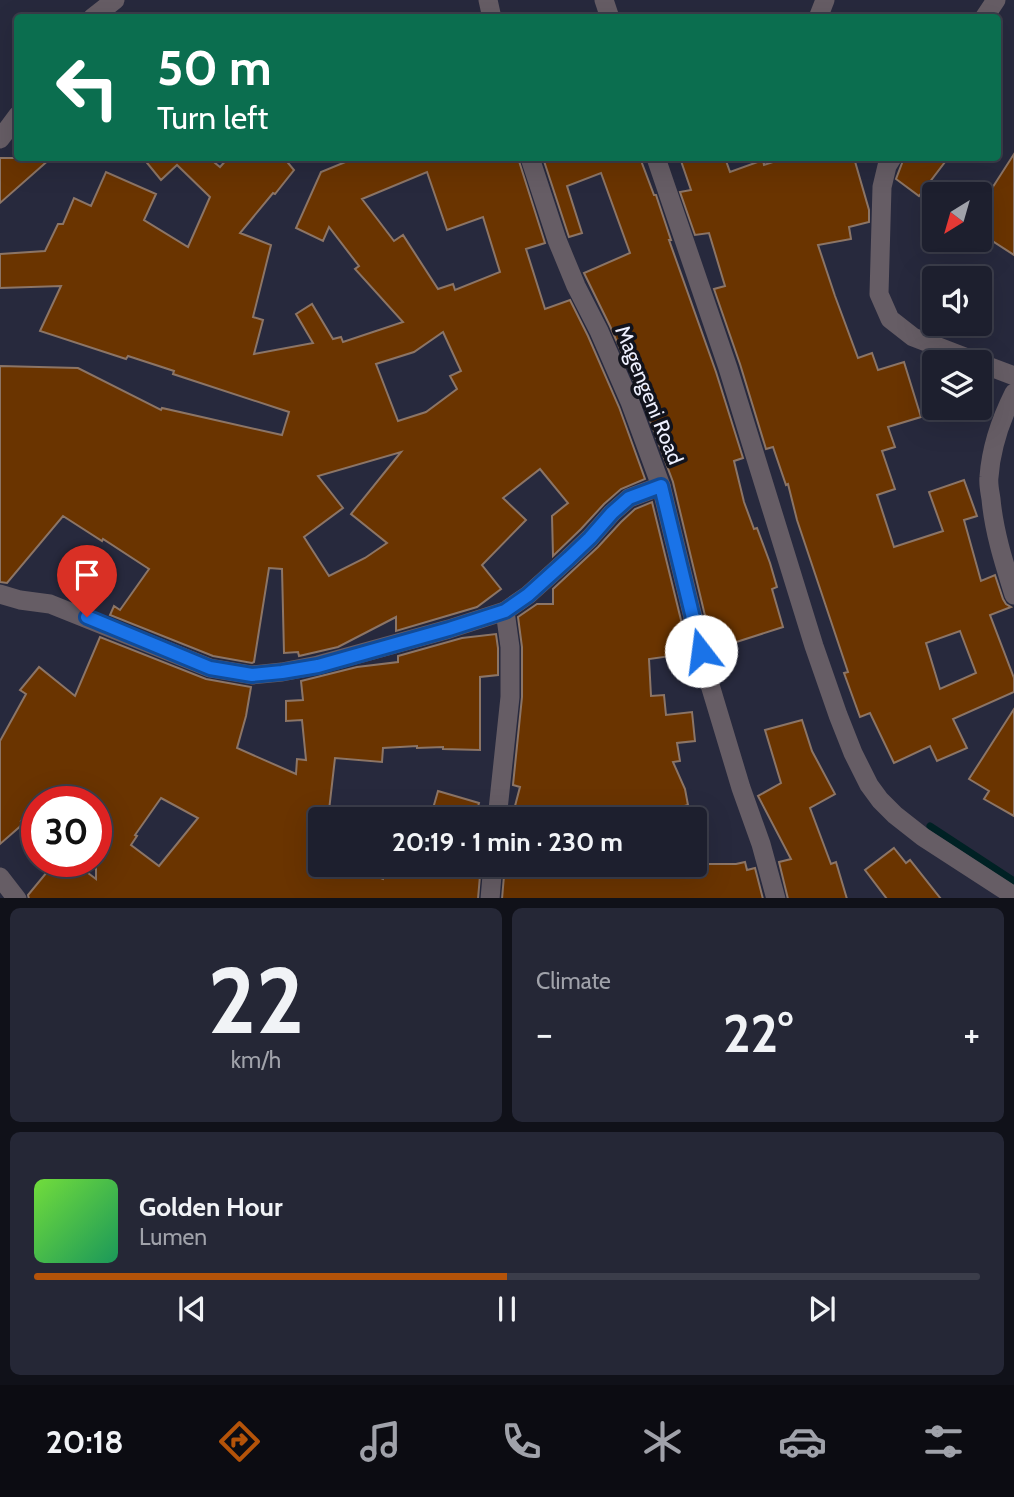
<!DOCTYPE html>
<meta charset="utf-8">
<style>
:root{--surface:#1d1f2e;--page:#252736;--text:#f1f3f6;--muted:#a0a2aa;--line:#3b3d4a;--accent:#b45309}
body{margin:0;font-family:Cabin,sans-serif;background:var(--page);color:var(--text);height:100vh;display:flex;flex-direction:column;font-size:26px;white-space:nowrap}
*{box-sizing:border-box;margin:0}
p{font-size:23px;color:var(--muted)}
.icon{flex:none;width:38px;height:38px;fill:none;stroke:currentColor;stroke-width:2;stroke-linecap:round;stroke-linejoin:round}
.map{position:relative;height:898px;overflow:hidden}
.drawer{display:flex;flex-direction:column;gap:10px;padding:10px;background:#101119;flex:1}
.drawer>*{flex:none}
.hud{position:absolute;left:14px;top:14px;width:987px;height:147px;border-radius:7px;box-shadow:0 7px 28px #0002,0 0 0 2px var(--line);background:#0b6e4f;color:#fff;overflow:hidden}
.needle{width:46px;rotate:217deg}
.buttons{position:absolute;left:922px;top:182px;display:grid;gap:14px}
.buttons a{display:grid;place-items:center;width:70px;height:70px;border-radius:7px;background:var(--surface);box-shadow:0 7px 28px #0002,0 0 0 2px var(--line);font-size:35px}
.speed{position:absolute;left:21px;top:786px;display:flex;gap:14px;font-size:35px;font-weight:700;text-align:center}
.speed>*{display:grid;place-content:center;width:91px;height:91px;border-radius:50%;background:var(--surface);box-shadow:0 7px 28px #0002,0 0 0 2px var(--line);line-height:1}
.speed .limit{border:10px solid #d22;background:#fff;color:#111}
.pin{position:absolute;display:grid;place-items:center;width:60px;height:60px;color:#fff;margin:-72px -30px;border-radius:50% 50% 50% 0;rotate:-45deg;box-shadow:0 0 7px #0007}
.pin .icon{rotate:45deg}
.me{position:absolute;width:77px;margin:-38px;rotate:345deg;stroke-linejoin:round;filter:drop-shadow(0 0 5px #0008)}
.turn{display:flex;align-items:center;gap:24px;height:147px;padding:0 28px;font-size:32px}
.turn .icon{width:91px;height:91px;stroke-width:2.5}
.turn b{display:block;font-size:49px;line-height:60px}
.big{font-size:52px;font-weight:800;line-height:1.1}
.drawer .card{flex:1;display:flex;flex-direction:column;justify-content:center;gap:10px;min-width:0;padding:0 24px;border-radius:10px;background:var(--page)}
.drawer .dial{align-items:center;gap:0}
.dial b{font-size:91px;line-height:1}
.song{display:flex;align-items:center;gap:21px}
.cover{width:84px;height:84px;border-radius:10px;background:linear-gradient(135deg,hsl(100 70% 55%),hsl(150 70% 35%))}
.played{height:7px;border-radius:4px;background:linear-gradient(90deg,var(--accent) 50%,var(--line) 50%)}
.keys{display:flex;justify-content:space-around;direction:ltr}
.heat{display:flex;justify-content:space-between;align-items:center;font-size:38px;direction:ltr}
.drawer .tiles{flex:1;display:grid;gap:10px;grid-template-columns:1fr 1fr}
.card:last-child{grid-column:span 2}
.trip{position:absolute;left:308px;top:807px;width:399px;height:70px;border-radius:7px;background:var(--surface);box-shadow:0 7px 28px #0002,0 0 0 2px var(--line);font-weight:800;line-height:70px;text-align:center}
.dock{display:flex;height:112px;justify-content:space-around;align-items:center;background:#0c0c12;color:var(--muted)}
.dock .icon{width:49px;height:49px}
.dock .current{color:var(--accent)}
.dock b{font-size:32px;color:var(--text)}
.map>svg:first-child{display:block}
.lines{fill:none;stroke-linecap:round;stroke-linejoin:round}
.stream{stroke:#002124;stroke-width:7}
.building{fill:#6a3400;stroke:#8c7566;stroke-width:2;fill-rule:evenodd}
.minor{stroke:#665d65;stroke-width:19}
.route-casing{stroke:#114b97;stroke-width:18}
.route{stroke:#1a73e8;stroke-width:12}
.labels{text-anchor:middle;stroke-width:7;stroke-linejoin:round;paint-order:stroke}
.street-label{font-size:21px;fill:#eff1ff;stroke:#12131c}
</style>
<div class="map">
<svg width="1014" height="899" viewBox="0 0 1014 899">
<rect width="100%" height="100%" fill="#27293d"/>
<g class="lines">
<path class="stream" d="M930 826 1014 881"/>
</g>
<g class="building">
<path d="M1014 154V255L980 233V207Z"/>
<path d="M0 158H51L0 203Z"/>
<path d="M143 158H209L220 167 228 158H284L294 170 275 194 273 193 240 233 271 245 253 317 263 320 254 354 313 343 296 314 312 304 333 339 341 337 343 342 403 322 355 269 359 266 329 227 323 241 296 228 321 172 355 158H518L545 243 526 249 545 309 570 300 588 336 619 407 645 479 621 489 604 504 581 529 553 556 552 516 568 503 540 469 503 498 526 520 482 565 501 589 477 607 396 631V617L338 647 299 656 298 652 284 653 282 569 269 568 254 662 252 663 213 656 110 615 114 606 120 610 149 569 103 539 102 541 63 516 7 583 0 582V366L78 368 161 410 162 408 282 435 289 412 173 374 174 371 128 356 126 359 40 331 61 286 0 288V254L45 251 58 224H63L74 198 91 206 106 172 156 194 144 220 188 247 210 197 177 165 161 180ZM427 172 447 230 483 217 500 272 455 290 453 284 438 289 403 235 394 241 362 199ZM443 332 461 371 450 376 457 389 426 412 398 421 376 364 414 352ZM401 452 351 514 387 543 365 558 329 576 304 537 343 508 318 476Z"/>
<path d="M543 158H640L654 195H656L671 240H669L716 372 743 458 734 461 744 502 754 529 757 528 770 563 777 587 772 589 783 627 727 645V647L713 649 673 482 641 397 610 326 584 273 630 253 601 173 567 186 582 233 569 237Z"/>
<path d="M680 158H725L730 172 763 160 764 165 785 158H854L869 210V222L849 227 851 239 818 245 835 296 858 358 872 353 878 370 904 362 921 417 888 427 895 447 882 451 895 489 877 495 894 547 943 531 929 492 964 480 977 516 964 520 981 581 995 575 1003 599 1006 604 1011 607 990 615 1014 678V692L953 719 967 748 937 761 930 746 894 763 870 713 860 717 844 673 848 672 797 520 788 484 786 485 773 447 766 449 740 364 714 289 725 286 709 233 695 235 680 192 691 190ZM960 631 976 673 940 689 926 643Z"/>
<path d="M904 158H948L919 196 896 179Z"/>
<path d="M652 502 681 620 685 654 649 659 651 696 664 695 666 715 692 712 695 741 677 743 680 761 673 762 685 789 688 805 637 819H518L521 807 515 806 520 787 513 785 522 697V647L518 617 537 604H553V589L598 547 621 522 635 509Z"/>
<path d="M496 634 498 648V675L480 677V750L443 749V747L417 748V746L383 748 382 762 335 758 328 819H320V864H345L383 879 387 864H481L478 899H29L28 895 56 861H72L96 879V802H65L50 790 40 802H37V805L21 821 24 823 0 844V741L26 694 20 690 39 667 75 696 100 637 206 679 251 687 246 716 237 748 296 774 297 759 306 760 302 720 286 721V701L303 700 301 681 357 667 398 662V656L462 638ZM161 798 198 818 159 866 131 845 137 836 135 835Z"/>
<path d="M1014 709V816L984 799 989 791 969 779Z"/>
<path d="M802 720 812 751 835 794 810 808 831 864 836 862 847 899H788L779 862 791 859 758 796 781 783 765 730Z"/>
<path d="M438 791 479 803 475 819H430Z"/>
<path d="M894 848 906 863 910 860 941 899H887L865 870Z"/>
<path d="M745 862 747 870 755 868 763 899H502L505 864H736Z"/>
</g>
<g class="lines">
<g class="minor">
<path d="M488 0 492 18"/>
<path d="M604 0 610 18"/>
<path d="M92 18 115 0"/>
<path d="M818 18 825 0"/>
<path d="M984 18 996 0"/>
<path d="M0 139 18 115"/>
<path d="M530 158 557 240 576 286 599 331 630 402 661 486 707 675 741 788 761 844 776 899"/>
<path d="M656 158 728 368 814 646 838 715 853 753 869 785 880 800 895 815 923 837 1014 896"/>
<path d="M892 158 887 166 882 187 879 294 890 319 913 337 978 362"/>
<path d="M980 363 1014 376"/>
<path d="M1014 393C1001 419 991 448 989 477 988 484 990 492 991 499 994 532 1004 563 1014 595"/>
<path d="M0 594 20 600 50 604 210 668 252 675 282 672 318 665 449 629 505 611 528 595 569 558 590 538 612 513 629 498 661 486"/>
<path d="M497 819 510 697V647L505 611"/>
<path d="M0 877 17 899"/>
<path d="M490 899 493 864"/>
</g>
</g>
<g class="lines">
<defs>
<path id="route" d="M87 617 210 668 252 675 282 672 318 666 449 629 505 611 528 595 569 558 590 538 612 513 629 498 661 486 701 651"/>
</defs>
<use href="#route" class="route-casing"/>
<use href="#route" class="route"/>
</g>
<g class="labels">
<g class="street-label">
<text transform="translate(649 395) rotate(68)" y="7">Magengeni Road</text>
</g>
</g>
</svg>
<div class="buttons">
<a><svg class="needle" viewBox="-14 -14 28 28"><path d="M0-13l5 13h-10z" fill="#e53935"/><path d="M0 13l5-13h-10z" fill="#a0a2aa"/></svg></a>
<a><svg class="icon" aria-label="sound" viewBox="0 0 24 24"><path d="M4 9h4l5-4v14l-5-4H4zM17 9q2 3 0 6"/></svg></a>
<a><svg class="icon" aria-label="layers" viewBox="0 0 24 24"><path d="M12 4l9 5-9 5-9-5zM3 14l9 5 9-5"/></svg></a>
</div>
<div class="speed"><div class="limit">30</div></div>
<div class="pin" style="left:87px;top:617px;background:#d93025"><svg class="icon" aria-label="arrive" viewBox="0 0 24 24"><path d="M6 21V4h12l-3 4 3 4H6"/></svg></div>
<svg class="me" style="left:701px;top:651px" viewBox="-20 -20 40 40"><circle r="19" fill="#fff"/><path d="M0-13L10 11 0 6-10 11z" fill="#1a73e8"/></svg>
<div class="trip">20:19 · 1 min · 230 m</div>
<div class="hud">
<div class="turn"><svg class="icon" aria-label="left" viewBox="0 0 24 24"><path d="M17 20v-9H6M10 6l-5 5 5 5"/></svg><div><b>50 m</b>Turn left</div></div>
</div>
</div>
<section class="drawer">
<div class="tiles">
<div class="card dial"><b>22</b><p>km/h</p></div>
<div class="card"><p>Climate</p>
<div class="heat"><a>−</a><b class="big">22°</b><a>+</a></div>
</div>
<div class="card">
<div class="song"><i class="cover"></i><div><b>Golden Hour</b><p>Lumen</p></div></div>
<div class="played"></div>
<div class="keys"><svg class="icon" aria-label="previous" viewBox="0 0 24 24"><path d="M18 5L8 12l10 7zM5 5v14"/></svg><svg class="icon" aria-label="pause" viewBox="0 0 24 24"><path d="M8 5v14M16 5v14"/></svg><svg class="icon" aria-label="next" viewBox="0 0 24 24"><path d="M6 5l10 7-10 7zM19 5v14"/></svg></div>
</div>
</div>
</section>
<nav class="dock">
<b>20:18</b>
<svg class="icon current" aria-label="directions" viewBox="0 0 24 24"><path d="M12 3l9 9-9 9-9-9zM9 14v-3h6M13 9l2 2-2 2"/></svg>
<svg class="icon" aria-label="music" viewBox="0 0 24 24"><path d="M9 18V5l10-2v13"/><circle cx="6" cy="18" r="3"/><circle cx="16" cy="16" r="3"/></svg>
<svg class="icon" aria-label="phone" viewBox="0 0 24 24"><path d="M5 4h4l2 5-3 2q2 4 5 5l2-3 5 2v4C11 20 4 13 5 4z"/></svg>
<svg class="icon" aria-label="climate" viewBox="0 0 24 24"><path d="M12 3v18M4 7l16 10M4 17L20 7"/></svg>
<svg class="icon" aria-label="car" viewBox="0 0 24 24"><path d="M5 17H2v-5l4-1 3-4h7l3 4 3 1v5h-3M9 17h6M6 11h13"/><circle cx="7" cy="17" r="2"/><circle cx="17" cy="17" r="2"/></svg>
<svg class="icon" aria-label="filters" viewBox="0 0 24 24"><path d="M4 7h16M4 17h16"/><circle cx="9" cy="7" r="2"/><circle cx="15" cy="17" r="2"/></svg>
</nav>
